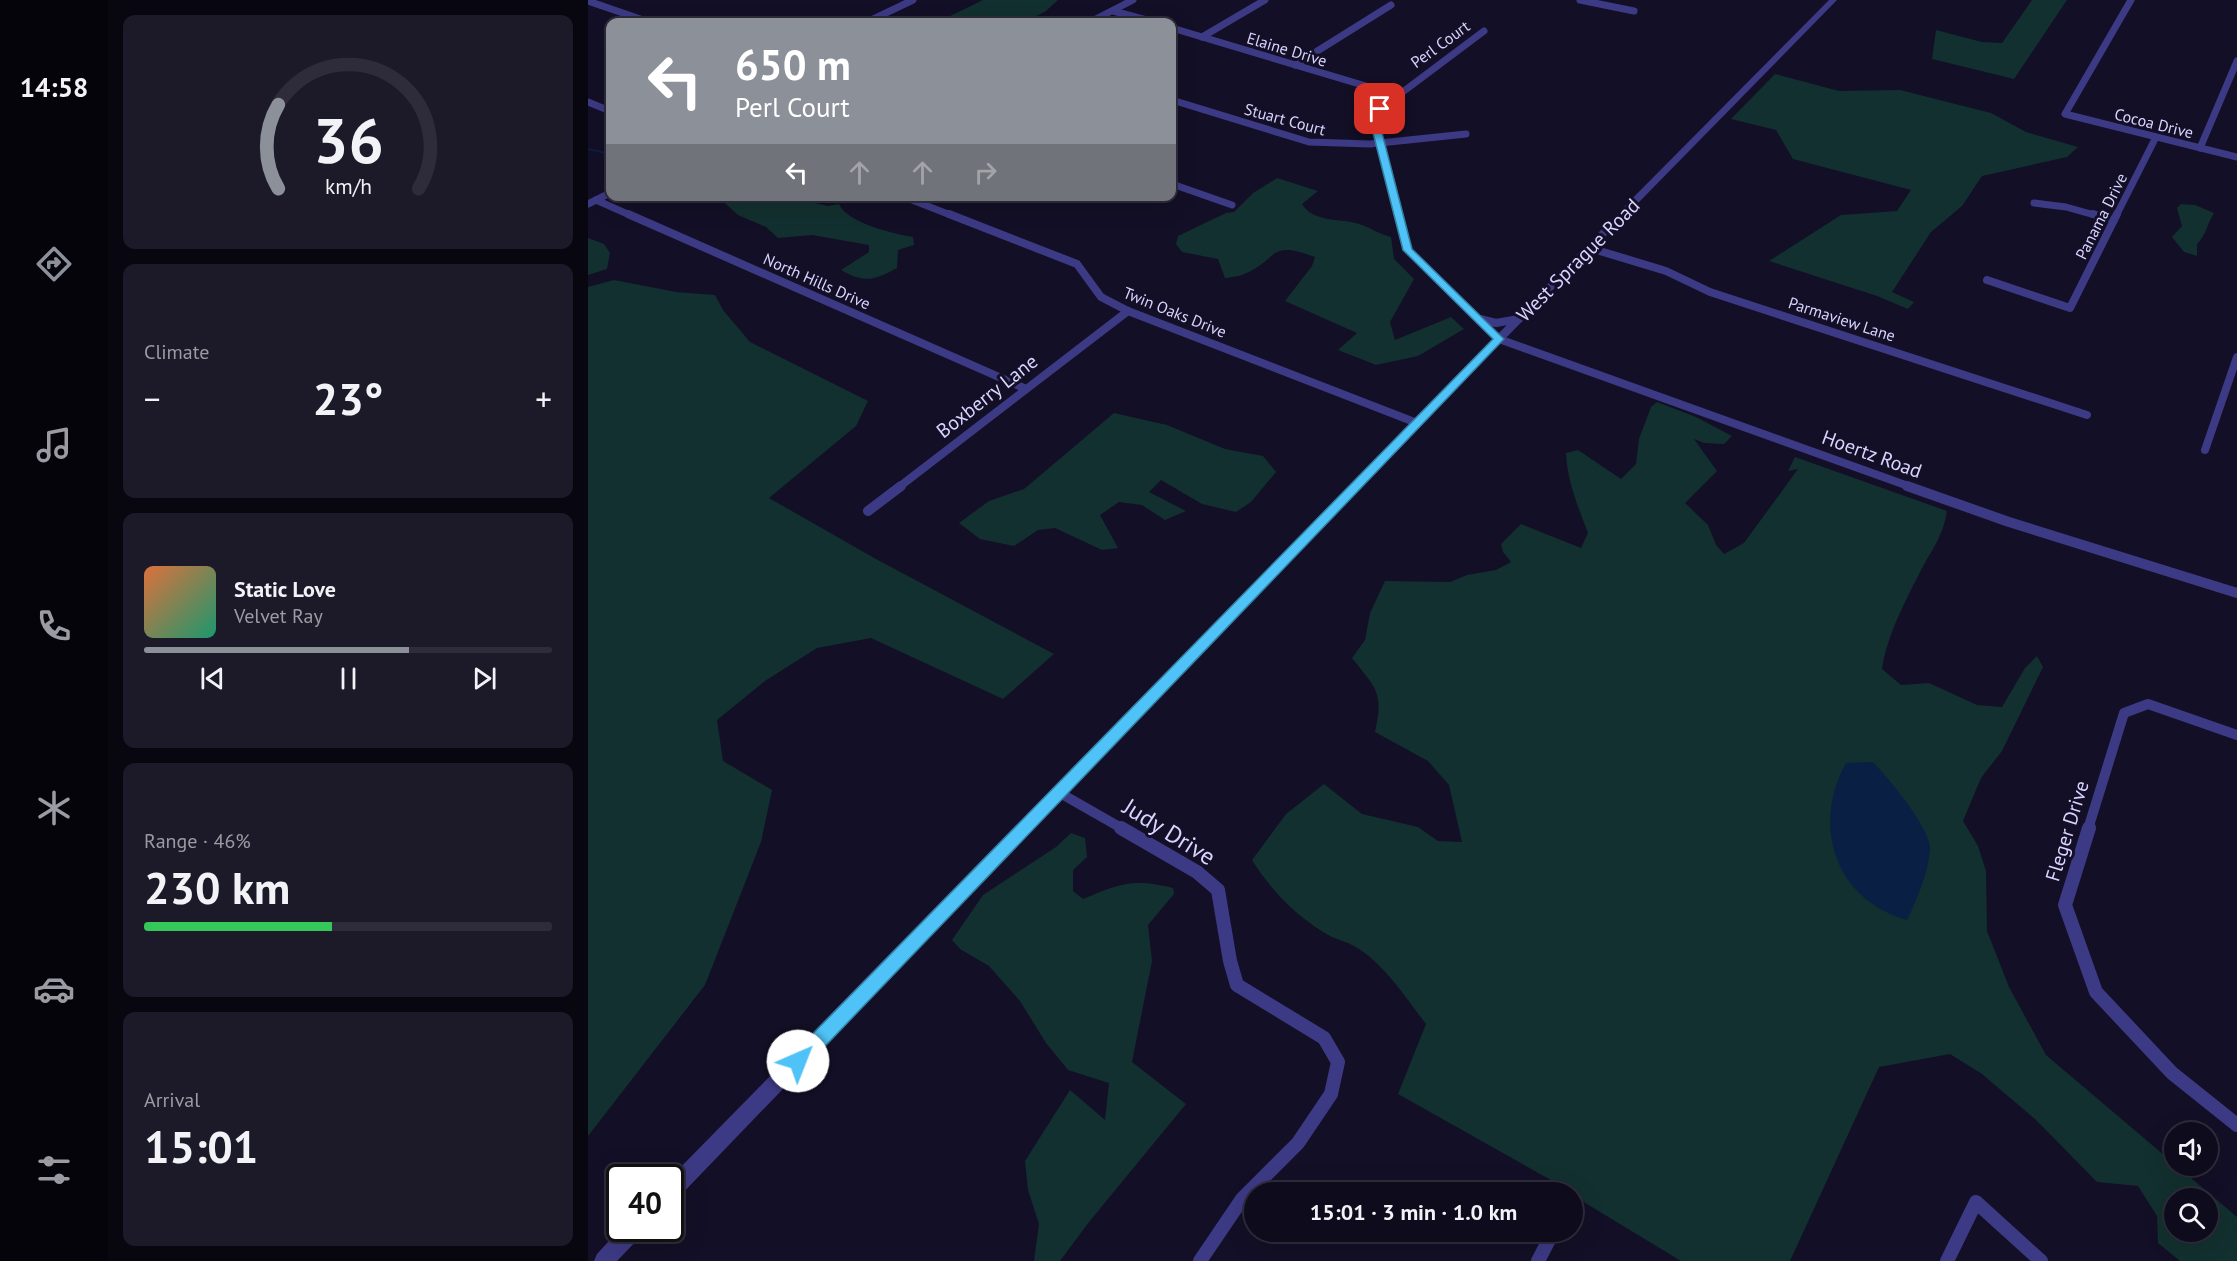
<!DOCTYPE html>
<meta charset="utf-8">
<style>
:root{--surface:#0e0b1c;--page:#1c1929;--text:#f1f3f6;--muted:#9b9ba3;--line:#2e2b3b;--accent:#8c9099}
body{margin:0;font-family:"PT Sans",sans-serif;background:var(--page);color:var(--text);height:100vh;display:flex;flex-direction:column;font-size:22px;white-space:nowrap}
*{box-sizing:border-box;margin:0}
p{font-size:20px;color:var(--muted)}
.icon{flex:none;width:33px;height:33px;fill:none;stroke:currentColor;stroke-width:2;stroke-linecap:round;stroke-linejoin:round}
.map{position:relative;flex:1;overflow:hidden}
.side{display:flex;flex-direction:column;gap:15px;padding:15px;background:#08060f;width:480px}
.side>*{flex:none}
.hud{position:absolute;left:18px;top:18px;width:570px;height:183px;border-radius:12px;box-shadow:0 6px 24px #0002,0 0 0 2px var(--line);background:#8c9099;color:#fff;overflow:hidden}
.controls{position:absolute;left:1576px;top:1122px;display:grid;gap:12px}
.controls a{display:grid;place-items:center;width:54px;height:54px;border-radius:50%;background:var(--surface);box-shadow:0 6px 24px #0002,0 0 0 2px var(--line);font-size:30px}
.speed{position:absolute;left:18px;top:1164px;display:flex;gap:12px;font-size:30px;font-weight:700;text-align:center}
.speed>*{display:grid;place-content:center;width:78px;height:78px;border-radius:50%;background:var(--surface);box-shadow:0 6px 24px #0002,0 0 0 2px var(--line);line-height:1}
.speed .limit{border:3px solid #111;border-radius:9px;background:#fff;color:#111}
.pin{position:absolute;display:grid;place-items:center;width:51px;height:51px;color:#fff;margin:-26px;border-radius:12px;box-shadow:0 3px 9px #0006}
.me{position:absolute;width:66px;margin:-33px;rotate:44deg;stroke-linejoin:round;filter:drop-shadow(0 0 4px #0008)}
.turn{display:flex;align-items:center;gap:21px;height:126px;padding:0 30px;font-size:27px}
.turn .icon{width:78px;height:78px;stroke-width:2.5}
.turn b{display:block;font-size:42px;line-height:51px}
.lanes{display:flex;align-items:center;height:57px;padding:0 30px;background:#0003;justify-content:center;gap:30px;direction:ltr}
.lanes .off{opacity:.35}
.big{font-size:45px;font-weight:600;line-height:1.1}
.side .card{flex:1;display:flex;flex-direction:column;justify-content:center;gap:9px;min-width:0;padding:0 21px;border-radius:12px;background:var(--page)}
.side .dial{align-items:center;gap:0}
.dial svg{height:156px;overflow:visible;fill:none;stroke:var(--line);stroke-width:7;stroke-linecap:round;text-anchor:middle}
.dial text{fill:var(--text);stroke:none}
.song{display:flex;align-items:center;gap:18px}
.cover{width:72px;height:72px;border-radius:9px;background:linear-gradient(135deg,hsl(20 70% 55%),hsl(160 70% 35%))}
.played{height:6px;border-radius:3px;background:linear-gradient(90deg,var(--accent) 65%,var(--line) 65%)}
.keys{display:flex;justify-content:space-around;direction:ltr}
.heat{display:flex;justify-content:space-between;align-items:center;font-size:33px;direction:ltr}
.charge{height:9px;border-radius:4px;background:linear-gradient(90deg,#34c759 46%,var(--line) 0)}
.trip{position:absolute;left:656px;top:1182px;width:339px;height:60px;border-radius:30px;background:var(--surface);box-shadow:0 6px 24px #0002,0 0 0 2px var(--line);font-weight:600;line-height:60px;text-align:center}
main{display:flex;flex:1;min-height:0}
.tab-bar{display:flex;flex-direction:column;width:108px;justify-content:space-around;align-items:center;background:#06040b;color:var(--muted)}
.tab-bar .icon{width:42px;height:42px}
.tab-bar .current{color:var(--accent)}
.tab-bar b{font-size:27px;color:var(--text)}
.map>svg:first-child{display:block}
.green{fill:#12302f;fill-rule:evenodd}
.water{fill:#0a1f44}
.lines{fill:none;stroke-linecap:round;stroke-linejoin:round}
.stream{stroke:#0a1f44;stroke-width:2}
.minor-far3{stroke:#3d3a85;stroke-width:7}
.minor-far2{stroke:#3d3a85;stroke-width:8}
.minor-far1{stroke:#3d3a85;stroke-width:10}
.minor{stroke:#3d3a85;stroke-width:14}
.tertiary{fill:#3d3a85;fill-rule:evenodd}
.route{fill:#4fc3f7;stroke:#337fa1;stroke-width:1.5}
.labels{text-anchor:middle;stroke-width:6;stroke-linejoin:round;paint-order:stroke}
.far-street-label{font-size:16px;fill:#d9d4ff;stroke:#130f26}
.street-label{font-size:20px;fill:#d9d4ff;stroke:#130f26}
.near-street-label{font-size:24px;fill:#d9d4ff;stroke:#130f26}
</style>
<main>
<nav class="tab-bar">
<b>14:58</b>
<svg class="icon current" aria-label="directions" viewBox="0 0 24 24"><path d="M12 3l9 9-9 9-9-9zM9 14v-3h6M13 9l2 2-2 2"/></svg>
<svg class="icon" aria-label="music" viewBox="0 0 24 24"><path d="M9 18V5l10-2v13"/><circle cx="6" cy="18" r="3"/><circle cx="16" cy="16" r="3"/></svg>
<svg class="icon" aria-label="phone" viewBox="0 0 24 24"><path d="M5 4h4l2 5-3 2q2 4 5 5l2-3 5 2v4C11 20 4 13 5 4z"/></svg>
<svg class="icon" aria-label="climate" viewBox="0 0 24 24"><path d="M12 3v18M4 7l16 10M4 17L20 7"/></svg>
<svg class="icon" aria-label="car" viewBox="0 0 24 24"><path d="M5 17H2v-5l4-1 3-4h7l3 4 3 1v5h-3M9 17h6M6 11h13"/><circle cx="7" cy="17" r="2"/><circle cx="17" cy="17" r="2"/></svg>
<svg class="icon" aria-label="filters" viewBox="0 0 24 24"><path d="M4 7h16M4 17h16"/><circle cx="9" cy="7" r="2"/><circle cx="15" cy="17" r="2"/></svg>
</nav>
<section class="side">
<div class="card dial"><svg viewBox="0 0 100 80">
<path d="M14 69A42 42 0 1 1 86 69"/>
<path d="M14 69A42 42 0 0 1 14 26" stroke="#8c9099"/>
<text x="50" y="56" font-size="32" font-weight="700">36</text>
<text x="50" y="72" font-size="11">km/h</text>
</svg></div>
<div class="card"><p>Climate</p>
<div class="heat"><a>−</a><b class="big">23°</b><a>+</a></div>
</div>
<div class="card">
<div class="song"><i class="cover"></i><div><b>Static Love</b><p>Velvet Ray</p></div></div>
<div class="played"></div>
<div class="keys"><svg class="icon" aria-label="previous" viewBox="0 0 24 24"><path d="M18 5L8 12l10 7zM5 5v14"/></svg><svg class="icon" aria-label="pause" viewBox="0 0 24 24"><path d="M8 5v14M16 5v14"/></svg><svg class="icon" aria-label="next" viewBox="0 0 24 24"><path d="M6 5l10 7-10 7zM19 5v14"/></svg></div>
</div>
<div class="card"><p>Range · 46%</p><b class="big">230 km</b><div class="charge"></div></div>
<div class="card"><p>Arrival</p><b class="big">15:01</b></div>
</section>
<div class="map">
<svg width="1649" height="1261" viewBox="0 0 1649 1261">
<rect width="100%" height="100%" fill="#130f26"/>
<g class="green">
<path d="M395 0H470L458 11 437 22H350Z"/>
<path d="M1444 0H1479L1426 79 1344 59 1348 30 1394 42 1414 43Z"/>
<path d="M1187 74 1251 91 1312 90 1403 113 1438 132 1490 147 1479 157 1394 176 1374 206 1343 232 1304 292 1326 302 1320 309 1289 296 1181 261 1253 215 1309 211 1323 190 1205 159 1188 130 1143 119Z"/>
<path d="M689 178 730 191 714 204C725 223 753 218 771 224 783 228 791 234 803 237L806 259 826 279 802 322 807 340 863 317 876 329 830 356 788 365 750 350 769 333 697 301 724 266 727 257C679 239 691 260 656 274 650 277 643 277 637 278L630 259 594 252 588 244 590 236 638 213 646 212 665 193Z"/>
<path d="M130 197H225L227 203 240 206 251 204C259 223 306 234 325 237L326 245 310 250 309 268C285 281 276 283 253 270L281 252V245L224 235 190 238 178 227 150 215Z"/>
<path d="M1593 204 1607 205 1626 213C1619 224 1618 236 1609 244V256L1596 252 1584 237 1594 226 1589 208Z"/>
<path d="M0 238 16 244 22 253 19 269 0 275Z"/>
<path d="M26 280 88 292 127 295 135 310 162 342 280 401 268 426 181 498 288 559 466 654 415 699 283 638 229 648 177 681 129 720 135 761 184 790 173 842 117 985 0 1136V287Z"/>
<path d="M1069 402 1108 417 1144 436 1136 444 1116 443 1106 439 1129 471 1097 503 1120 525 1128 545 1136 554 1156 543 1210 469 1200 471 1207 457 1359 511C1355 536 1345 548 1333 570 1318 600 1299 635 1294 669L1313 685 1341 683 1389 705 1414 707 1437 668 1449 656 1455 667 1414 751 1393 778 1375 821 1390 846 1398 871 1399 931 1421 987 1458 1055 1649 1217V1261H1592L1570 1243 1569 1216 1550 1186 1509 1182 1448 1120 1394 1074 1362 1054 1291 1067 1202 1261H1093L984 1195V1192L810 1094 838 1024C817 997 796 963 766 946 759 942 751 940 744 937 712 920 683 891 664 860L698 814 736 784 774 814 830 827 850 841 874 842 861 785 840 761 787 732C796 691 788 689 764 658L777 640 782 613 797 581 862 582 879 575 908 570 923 562 915 552 913 544 933 524 993 548 1000 533C990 507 979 480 978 453L990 450 1033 479 1048 464 1051 439 1063 407ZM1587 1198H1620V1232H1587Z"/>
<path d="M526 413 579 425 637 449 675 456 688 472 663 502 648 512 614 504 573 480 561 492 598 511 577 520 554 505 531 502 512 515 530 548 514 550 467 528 450 530 426 546 392 539 371 523 401 501 436 489Z"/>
<path d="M483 833 497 838 499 857 485 870V891L495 899C531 884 545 878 585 888L586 894 560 925 564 961 544 1062 598 1104 501 1222 472 1261H446L451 1224 440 1190 437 1161 482 1090 517 1120 521 1083 480 1070 458 1043 432 1001 401 966 372 949 364 940 395 895 468 847Z"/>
</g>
<path class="water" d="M1285 762C1300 778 1343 828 1342 850 1340 874 1329 899 1319 920 1247 900 1223 826 1258 763Z"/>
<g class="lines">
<path class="stream" d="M0 149 22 154"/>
<g class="minor-far3">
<path d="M992 0 1046 11"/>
<path d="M1543 0 1477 114 1649 157"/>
<path d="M0 1 61 22"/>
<path d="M525 11 566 22"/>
<path d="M279 22 325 0"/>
<path d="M502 22 545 0"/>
<path d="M584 28 808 95"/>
<path d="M614 37 677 0"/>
<path d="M707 65 803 5"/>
<path d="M584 100 721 142 782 144 878 134"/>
<path d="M0 102 22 111"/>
<path d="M1612 148 1649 61"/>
<path d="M584 184 644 205"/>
<path d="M314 196 365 216"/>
<path d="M8 200 44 216"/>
<path d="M1446 203 1478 207 1510 216"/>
<path d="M0 204 22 193"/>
<path d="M811 216 787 125 792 109 896 31"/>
<path d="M1528 216 1568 137"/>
</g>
<g class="minor-far2">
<path d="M40 214 438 389"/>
<path d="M361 214 489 264 513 297 540 311 829 423"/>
<path d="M811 214 820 250 911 339 1323 487"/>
<path d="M1505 214 1526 220"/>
<path d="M1002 248 1078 271 1122 292 1499 415"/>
<path d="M1399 280 1482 308 1529 214"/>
<path d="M892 319 908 323 931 319"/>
<path d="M1617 450 1649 357"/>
<path d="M311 487 540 311"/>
</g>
<g class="minor-far1">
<path d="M1319 486 1421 522 1649 593"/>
<path d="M280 511 313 486"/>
<path d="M472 793 535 829"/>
<path d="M1500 829 1536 713 1560 704 1649 735"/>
</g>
<g class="minor">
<path d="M533 828 609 872 630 890 642 961 649 985 736 1038 750 1062 743 1094 710 1143 654 1199 612 1261"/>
<path d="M1501 828 1477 905 1508 992 1584 1073 1649 1125"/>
<path d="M950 1261 965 1232"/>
<path d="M1359 1261 1388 1202 1453 1261"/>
</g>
<g class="tertiary">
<path d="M1241 0H1249L910 346 89 1199 82 1201V1178L902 342Z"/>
<path d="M33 1228H56L54 1235 29 1261H6L9 1254Z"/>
</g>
</g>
<path class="route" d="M792 106 797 109 792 125 824 249 916 339 217 1067 210 1070 204 1067 202 1061 204 1055 905 339 815 250 783 125 788 109Z"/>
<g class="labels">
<g class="far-street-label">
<text transform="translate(852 44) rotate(-36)" y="6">Perl Court</text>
<text transform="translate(699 49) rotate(17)" y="6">Elaine Drive</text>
<text transform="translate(697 119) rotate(15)" y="6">Stuart Court</text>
<text transform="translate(1566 123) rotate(14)" y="6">Cocoa Drive</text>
<text transform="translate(1513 216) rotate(-63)" y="6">Panama Drive</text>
<text transform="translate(229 281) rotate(24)" y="6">North Hills Drive</text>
<text transform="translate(587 312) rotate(22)" y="6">Twin Oaks Drive</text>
<text transform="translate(1254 319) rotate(18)" y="6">Parmaview Lane</text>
</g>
<g class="street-label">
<text transform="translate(990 260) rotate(-45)" y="7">West Sprague Road</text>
<text transform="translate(399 396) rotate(-38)" y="7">Boxberry Lane</text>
<text transform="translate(1284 454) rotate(20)" y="7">Hoertz Road</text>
<text transform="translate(1479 831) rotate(-73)" y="7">Fleger Drive</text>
</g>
<g class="near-street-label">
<text transform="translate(581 832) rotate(32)" y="8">Judy Drive</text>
</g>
</g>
</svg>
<div class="controls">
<a><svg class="icon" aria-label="sound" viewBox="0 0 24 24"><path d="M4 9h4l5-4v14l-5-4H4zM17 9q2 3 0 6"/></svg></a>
<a><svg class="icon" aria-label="search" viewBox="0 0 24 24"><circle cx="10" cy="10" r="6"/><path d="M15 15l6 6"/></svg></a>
</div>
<div class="speed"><div class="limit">40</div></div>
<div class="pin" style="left:792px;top:109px;background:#d93025"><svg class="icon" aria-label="arrive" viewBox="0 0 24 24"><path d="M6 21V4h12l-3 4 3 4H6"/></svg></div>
<svg class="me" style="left:210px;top:1061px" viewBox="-20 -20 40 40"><circle r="19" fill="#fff"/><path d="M0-13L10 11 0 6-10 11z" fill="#4fc3f7"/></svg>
<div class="trip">15:01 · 3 min · 1.0 km</div>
<div class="hud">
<div class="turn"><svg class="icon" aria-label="left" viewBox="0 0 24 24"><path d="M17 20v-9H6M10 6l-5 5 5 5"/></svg><div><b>650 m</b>Perl Court</div></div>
<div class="lanes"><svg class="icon" aria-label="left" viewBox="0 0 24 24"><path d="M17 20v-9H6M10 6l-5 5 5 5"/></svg><svg class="icon off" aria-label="ahead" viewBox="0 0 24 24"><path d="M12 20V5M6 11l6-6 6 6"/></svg><svg class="icon off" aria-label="ahead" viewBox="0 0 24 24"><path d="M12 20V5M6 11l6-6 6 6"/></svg><svg class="icon off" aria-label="right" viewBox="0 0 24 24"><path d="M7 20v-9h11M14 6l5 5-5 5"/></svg></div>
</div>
</div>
</main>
